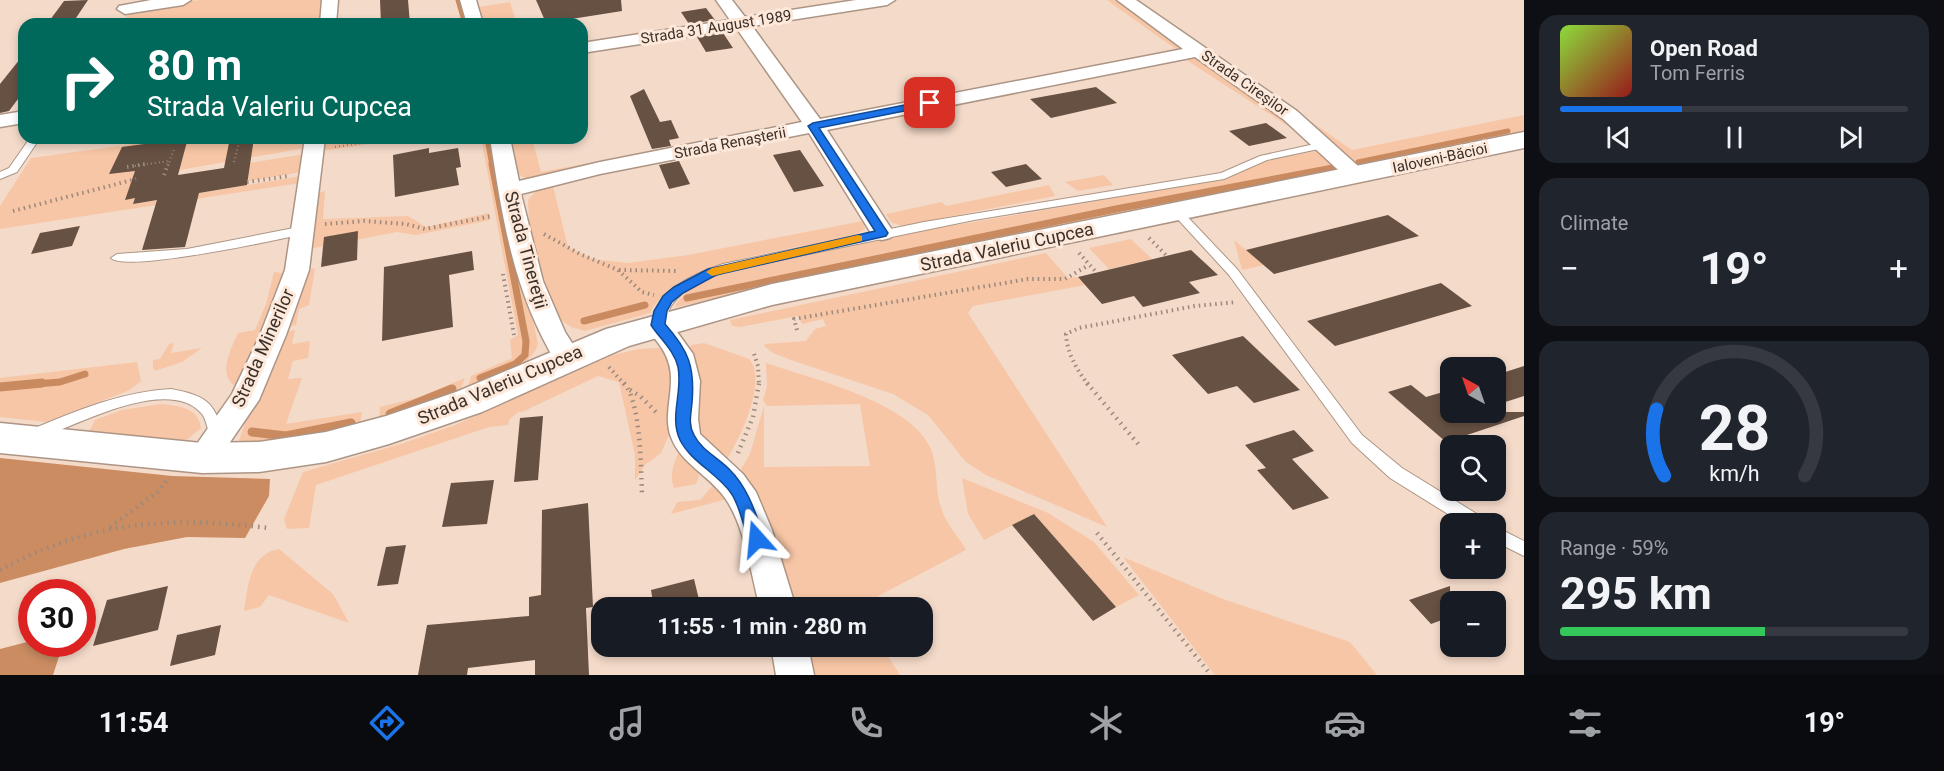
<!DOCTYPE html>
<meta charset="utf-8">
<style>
:root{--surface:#171b24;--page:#20242c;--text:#f1f3f6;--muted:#9ea1a6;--line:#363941;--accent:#1a73e8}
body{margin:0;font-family:Roboto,sans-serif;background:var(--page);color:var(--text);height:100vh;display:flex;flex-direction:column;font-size:22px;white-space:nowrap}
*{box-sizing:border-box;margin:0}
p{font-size:20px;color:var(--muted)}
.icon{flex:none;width:33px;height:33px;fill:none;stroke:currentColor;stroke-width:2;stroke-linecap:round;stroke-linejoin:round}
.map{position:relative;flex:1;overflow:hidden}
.details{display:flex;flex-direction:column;gap:15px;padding:15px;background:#0d0f14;width:420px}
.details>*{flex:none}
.banner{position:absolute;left:18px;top:18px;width:570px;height:126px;border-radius:18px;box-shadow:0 3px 9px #0003;background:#00695c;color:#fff;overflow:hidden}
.needle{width:39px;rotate:320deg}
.tools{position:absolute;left:1440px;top:357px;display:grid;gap:12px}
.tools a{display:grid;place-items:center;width:66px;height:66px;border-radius:12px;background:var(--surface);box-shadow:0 3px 9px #0003;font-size:30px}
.speed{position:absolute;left:18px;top:579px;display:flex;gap:12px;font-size:30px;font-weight:700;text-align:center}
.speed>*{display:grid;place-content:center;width:78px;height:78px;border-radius:50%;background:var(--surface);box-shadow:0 3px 9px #0003;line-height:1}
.speed .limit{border:9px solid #d22;background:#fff;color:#111}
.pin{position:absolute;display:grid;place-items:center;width:51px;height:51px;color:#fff;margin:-26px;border-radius:12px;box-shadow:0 3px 9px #0006}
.me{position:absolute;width:66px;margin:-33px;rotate:342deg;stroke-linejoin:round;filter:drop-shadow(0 0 4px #0008)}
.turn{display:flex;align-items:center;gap:21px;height:126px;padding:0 30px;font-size:27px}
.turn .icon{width:78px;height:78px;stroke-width:2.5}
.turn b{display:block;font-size:42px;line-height:51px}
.big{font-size:45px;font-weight:700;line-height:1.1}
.details .widget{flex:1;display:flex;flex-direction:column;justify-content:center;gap:9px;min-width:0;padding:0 21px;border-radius:18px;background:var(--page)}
.details .dial{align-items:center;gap:0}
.dial svg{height:156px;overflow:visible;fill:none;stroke:var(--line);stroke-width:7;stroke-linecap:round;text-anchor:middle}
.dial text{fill:var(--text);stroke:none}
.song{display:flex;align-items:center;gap:18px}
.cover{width:72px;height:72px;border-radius:9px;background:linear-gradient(135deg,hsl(90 70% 55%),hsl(0 70% 35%))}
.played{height:6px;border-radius:3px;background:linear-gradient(90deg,var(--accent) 35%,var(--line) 35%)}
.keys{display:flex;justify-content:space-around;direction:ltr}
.heat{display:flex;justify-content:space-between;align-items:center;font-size:33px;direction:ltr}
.charge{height:9px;border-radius:4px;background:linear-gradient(90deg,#34c759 59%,var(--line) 0)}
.trip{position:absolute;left:591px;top:597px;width:342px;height:60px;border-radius:18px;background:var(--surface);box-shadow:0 3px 9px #0003;font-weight:700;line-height:60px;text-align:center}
.tab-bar{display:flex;height:96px;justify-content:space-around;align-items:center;background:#090b0e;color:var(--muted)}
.tab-bar .icon{width:42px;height:42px}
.tab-bar .active{color:var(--accent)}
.tab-bar b{font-size:27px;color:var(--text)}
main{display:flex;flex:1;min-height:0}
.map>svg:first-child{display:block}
.green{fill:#f7c6a6}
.forest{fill:#cb8c62}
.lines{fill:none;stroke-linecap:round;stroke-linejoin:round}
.stream-far2{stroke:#c98a5f;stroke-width:5}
.stream-far1{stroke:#c98a5f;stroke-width:7}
.stream{stroke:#c98a5f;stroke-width:9}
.building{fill:#675143}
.service-casing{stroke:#ad9585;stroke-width:2}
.minor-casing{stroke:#ad9585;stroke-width:3}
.secondary-casing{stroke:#ad9585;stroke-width:3}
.path-far2{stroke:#9b897d;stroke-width:2;stroke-dasharray:1 3;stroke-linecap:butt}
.path-far1{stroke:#9b897d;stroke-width:4;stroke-dasharray:1.5 4;stroke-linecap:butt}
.path{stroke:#9b897d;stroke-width:4.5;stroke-dasharray:1.5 5;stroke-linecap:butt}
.service{fill:#fff;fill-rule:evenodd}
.minor{fill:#fff;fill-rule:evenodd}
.secondary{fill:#fff;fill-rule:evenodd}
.route{fill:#1a73e8;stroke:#114b97;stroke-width:1.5}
.slow{fill:#f59e0b}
.labels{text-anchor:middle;stroke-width:6;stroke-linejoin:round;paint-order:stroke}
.far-street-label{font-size:15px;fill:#3b312a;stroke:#fde8da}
.street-label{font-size:18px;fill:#3b312a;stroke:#fde8da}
</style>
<main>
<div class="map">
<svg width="1524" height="675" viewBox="0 0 1524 675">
<rect width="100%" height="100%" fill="#f4dac9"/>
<g class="green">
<path d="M201 0H325L323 24H121C131 2 179 3 201 0Z"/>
<path d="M1107 0H1121L1190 47 1177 50Z"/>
<path d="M510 2 515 18 480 21 477 8 479 7Z"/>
<path d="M1204 57 1314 143 1185 59Z"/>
<path d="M1278 99 1352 150 1524 115V131L1358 166 1345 160Z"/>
<path d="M136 138H307L305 148 140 177 126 199 135 198 134 204 301 176 300 183 0 229V206L31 158 133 144Z"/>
<path d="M323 138H408L329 150H321Z"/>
<path d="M481 138H494L538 344C532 368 488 380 467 390L471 376 512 358 510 340 518 335Z"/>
<path d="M507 138H532L541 172 589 163 590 166 529 179C510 175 511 154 507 138Z"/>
<path d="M1316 151 1332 160 1337 171 918 253 676 307V304L689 289 724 271 886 237 1227 179 1263 162Z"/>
<path d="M305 154 302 172 248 181 250 163Z"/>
<path d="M1104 175 1113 185 1078 191 1065 182Z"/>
<path d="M1049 185 1055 196 902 226 891 222 886 214 942 202 946 206Z"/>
<path d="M553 186 568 247 593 259 628 263 688 255 863 221 865 229 852 237C797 248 677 260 650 313L585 331 571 327 561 320 541 275 530 238 528 200 538 189Z"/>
<path d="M325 191 323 219 408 216 426 227 489 213 490 220 416 235 397 232 309 249 316 193Z"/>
<path d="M1131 239 1152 259 1109 269 1089 248Z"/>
<path d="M1234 240 1264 265 1242 270Z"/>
<path d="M1046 253 1068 278 1077 277 1085 285 973 306 968 313 1107 527 986 475 966 462 928 415 893 394 794 361 773 353 764 346 765 344 806 341 815 329 826 326 823 319 802 324 798 316 740 327 732 326 730 320Z"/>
<path d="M315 268 309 305 299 309 296 325 282 329 306 271Z"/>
<path d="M274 272 288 274 237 387C216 376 231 349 238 333L255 330 266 304Z"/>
<path d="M295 330 292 344 310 341 308 358 293 361 288 379 302 378 286 424 362 412 360 423 311 437 238 444 251 404 280 333Z"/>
<path d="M174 343 171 353 202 348 182 362 155 371 153 368V360L160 359 169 344Z"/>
<path d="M704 343 749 359C768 380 740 438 727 459L717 460 694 440 689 349 692 345Z"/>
<path d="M658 348 674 354 675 421 661 453 645 465 635 480V455L619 382 598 376 522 412H518L509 420 508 425 489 427 316 485 309 528 287 529 284 519 303 472 401 444 455 425 613 355 639 349Z"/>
<path d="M137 362 141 381 130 390 46 422 0 417V378Z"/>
<path d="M766 363C812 379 908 401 930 447 939 466 934 491 942 510 946 524 959 537 966 550L857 607H793L737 476 750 454 764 406V467L870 466 860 404 767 406 763 400 767 386Z"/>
<path d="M465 378 459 393 379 420 380 407 417 398Z"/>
<path d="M161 404C179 406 198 407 201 428L183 443 89 432 95 420 122 410Z"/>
<path d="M683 444C693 458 705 466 696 484L674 488C668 473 676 458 683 444Z"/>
<path d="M962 478 1048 513 1094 542 1139 595 1116 607 1034 514 984 540 968 514Z"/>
<path d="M716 482 731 498 671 514 677 502 700 500Z"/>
<path d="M279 549 333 594 349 623 269 595 260 607 244 611C248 587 249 554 279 549Z"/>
<path d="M1123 557 1223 599 1350 642 1377 675H1215Z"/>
<path d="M806 647H882L900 675H810Z"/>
</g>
<g class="forest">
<path d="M0 458 172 476 270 479 269 496 245 538 187 537 124 549 0 583Z"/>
<path d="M31 641 32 644H63L53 675H0V649Z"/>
</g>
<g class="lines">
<g class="stream-far2">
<path d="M458 0 465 24"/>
<path d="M487 138 492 166"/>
<path d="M1358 162 1508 131"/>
</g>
<g class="stream-far1">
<path d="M687 298 1116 209 1333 168"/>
<path d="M584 321 645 305"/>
<path d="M480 378 515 364 525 355 526 341 492 164"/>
<path d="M24 385 60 382 85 374"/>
</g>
<g class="stream">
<path d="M0 387 42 383"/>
<path d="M390 414 452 389"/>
<path d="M252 432 286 436 351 423"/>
</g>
</g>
<g class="building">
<path d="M88 0 72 24H47L64 1Z"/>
<path d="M380 0H408L410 24H381Z"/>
<path d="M536 0H621L622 11 546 23Z"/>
<path d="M706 8 715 20 689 24 681 12Z"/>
<path d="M723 33 733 48 706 52 697 37Z"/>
<path d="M24 54V91L9 111 0 113V84Z"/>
<path d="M1096 87 1117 103 1051 118 1030 99Z"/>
<path d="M644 89 660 122 671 120 679 138 669 140 671 146 652 149 630 96Z"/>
<path d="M1266 123 1287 138 1249 146 1229 131Z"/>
<path d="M188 138 178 175 224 168 230 138H254L247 185 199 193 185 247 142 250 157 200 133 204 135 198 125 200 135 171 109 174 122 147Z"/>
<path d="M429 148V153L458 148 461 167 456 168 459 185 395 197 393 155Z"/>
<path d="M800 150 824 186 794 192 773 155Z"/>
<path d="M679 161 690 184 669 189 659 165Z"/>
<path d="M1026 164 1042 179 1006 187 991 172Z"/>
<path d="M1388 215 1419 236 1274 274 1246 250Z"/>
<path d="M80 226 72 246 31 254 40 233Z"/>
<path d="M358 231 357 260 321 267 324 237Z"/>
<path d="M1191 250 1218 275 1189 282 1200 293 1143 307 1134 296 1102 304 1078 277Z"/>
<path d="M472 251 474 270 449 275 453 327 382 341 384 267Z"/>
<path d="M1441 283 1472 306 1335 346 1307 321Z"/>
<path d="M1243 336 1300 390 1254 403 1237 386 1208 394 1172 355Z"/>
<path d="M1524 366V396L1496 405V375Z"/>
<path d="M1411 385 1426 397 1450 390V412H1524V416L1446 442 1388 392Z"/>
<path d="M543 416 538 480 514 482 520 418Z"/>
<path d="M1294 430 1314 451 1292 459 1329 498 1293 510 1257 470 1266 468 1245 445Z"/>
<path d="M494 480 487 524 442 527 451 483Z"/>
<path d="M588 503 593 607 586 608 589 675H535V660L468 668 467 675H418L427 625 529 616V597L541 595 542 510Z"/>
<path d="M1034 514 1116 607 1093 621 1012 525Z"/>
<path d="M406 545 398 584 377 586 386 547Z"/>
<path d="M694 579 701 608H654L651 590Z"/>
<path d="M168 586 158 630 93 646 107 600Z"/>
<path d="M1450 586V617L1431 624 1409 600Z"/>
<path d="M221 625 215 655 170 666 177 635Z"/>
</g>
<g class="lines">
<defs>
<g id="service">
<path d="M30 138H40L17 172 0 179V172L9 168Z"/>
<path d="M1324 142 1328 143V147L1267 160 1224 179 974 220 731 270C710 277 684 286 671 306 667 313 666 321 663 328H653L651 325C660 289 690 275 723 264L924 222 1221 173 1260 156Z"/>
<path d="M1177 209 1181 210 1237 269 1362 435 1402 468 1485 519 1487 524H1464L1390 478 1352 443 1229 275 1173 214 1171 212Z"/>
<path d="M304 226 310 230 308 233C281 239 126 273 111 258L117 254 187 249Z"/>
<path d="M171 389C207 396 213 401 225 436L222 440 217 442 212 440C208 433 207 421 202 414 168 374 74 427 35 440L30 438 27 434 30 430C76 411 120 392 171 389Z"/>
<path d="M1496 527 1524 541V556L1496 542Z"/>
</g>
<g id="minor">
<path d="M151 0H191L183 5 125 14 117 9 119 6Z"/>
<path d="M322 0H338L336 24H320Z"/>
<path d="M460 0H476L483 24H467Z"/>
<path d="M716 0H732L745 17 856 0H895L887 5 752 26 820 119 1183 49 1117 0H1136L1297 111 1368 175 1365 180 1357 182 1349 180 1283 119 1195 57 827 130 894 233 890 238 882 240 874 238 809 133 600 174 521 194 543 281 565 332 581 357 577 364 567 367 557 364C513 291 503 221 490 138H510L519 181 600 162 802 122 737 29 582 53V43L730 20Z"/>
<path d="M24 111V123L0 127V115Z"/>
<path d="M305 138H325L309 270 286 335 259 400 213 467 202 470 191 467 187 458 232 394 260 335 285 270Z"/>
<path d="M658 316 667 318 693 354 700 381 698 419 700 434 743 474 756 492 772 530 796 608H760C751 575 745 526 725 498 709 475 681 464 671 437 662 414 676 388 669 364 665 348 653 338 645 325L649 318Z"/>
<path d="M771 646H808L814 675H776Z"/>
</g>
<path id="secondary" d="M1524 132V148L772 305 629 346 482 412 389 444 326 462 259 472 202 473 0 453V423L202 443 259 442 326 432 386 416 456 392 606 329 772 284Z"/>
</defs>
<use href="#service" class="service-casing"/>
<use href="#minor" class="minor-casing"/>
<use href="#secondary" class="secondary-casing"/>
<g class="path-far2">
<path d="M335 147 396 138"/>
<path d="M234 162 240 139"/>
<path d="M135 166 169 161"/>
<path d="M168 166 174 149"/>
</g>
<g class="path-far1">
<path d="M127 167 145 164"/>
<path d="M164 175 168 164"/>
<path d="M247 182 289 176"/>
<path d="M13 211 136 179"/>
<path d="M325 224 364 221 406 224 425 229 492 216"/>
<path d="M544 234 580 254 618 270 642 292 654 295"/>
<path d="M1149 238 1167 256"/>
<path d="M1079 253 1096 272"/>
<path d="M619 270 677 271"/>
<path d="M503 274 514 335"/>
<path d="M797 330 794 319 1028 279H1065L1089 265"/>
<path d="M754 354 758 366 759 385"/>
<path d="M609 367 625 385"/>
<path d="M1088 385C1077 369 1067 354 1066 334L1079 328 1195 306 1237 302"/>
</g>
<g class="path">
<path d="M624 383C641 402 641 469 642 496"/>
<path d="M1087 383 1139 445"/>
<path d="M630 390 640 396 656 412"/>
<path d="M738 453 753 417 759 383"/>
<path d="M110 527 159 491 166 481"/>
<path d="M1097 533 1211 675"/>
<path d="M0 570C90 521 168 516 269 528"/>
</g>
<use href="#service" class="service"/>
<use href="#minor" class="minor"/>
<use href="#secondary" class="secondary"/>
</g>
<path class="route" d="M930 100 935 103 934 105 819 128 888 233 886 236 716 275 683 293 672 302 667 311 665 324C689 351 695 367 692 403 691 414 688 425 694 435 702 451 719 458 730 470 749 489 756 515 765 539L763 545 757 547 751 545C743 529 741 507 731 493 717 473 691 462 680 440 669 417 683 392 678 367 674 350 660 339 651 325L654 311 663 296 674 287 708 269 875 231 808 126 813 123Z"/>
<path class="slow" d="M858 235 862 236V241L712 276 706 272 712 268Z"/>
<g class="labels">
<g class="far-street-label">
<text transform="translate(716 27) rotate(-9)" y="5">Strada 31 August 1989</text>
<text transform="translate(1245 83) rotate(35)" y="5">Strada Cireşilor</text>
<text transform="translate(730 143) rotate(-11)" y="5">Strada Renaşterii</text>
<text transform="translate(1440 158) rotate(-12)" y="5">Ialoveni-Băcioi</text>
</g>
<g class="street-label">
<text transform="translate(1007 247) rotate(-12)" y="6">Strada Valeriu Cupcea</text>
<text transform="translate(526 250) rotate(75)" y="6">Strada Tinereţii</text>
<text transform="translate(263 348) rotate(-66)" y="6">Strada Minerilor</text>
<text transform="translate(500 385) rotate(-23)" y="6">Strada Valeriu Cupcea</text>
</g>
</g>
</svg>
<div class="tools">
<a><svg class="needle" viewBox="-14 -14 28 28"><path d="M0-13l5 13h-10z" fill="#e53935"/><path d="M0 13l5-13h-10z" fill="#9ea1a6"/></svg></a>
<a><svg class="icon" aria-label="search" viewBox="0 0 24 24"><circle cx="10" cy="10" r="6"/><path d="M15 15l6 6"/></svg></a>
<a>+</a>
<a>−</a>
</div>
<div class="speed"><div class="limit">30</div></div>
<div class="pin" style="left:930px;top:103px;background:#d93025"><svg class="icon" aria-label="arrive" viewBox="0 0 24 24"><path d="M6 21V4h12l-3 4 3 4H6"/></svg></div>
<svg class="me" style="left:757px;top:539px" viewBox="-20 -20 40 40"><path d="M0-17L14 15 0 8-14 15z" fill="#1a73e8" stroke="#fff" stroke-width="4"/></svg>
<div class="trip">11:55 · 1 min · 280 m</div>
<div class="banner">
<div class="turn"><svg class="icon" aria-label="right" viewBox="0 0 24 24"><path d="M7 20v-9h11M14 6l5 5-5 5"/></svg><div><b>80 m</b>Strada Valeriu Cupcea</div></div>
</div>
</div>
<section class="details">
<div class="widget">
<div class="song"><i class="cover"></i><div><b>Open Road</b><p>Tom Ferris</p></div></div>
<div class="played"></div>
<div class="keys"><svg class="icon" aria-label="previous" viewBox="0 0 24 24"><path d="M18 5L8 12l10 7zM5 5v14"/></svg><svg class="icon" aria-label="pause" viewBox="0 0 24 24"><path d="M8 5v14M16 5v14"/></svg><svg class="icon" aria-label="next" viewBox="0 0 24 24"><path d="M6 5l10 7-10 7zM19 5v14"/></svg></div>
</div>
<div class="widget"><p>Climate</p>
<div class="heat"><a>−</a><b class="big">19°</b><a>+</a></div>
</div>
<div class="widget dial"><svg viewBox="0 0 100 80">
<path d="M14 69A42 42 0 1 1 86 69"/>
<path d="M14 69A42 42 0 0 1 10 35" stroke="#1a73e8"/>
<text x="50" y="56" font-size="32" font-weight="700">28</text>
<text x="50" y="72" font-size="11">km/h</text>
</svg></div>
<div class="widget"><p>Range · 59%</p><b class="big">295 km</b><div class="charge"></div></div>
</section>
</main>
<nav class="tab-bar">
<b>11:54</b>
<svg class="icon active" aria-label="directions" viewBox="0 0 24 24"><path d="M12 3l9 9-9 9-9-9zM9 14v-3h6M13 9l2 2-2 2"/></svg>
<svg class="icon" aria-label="music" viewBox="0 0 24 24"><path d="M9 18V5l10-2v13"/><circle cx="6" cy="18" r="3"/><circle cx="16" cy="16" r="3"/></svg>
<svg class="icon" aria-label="phone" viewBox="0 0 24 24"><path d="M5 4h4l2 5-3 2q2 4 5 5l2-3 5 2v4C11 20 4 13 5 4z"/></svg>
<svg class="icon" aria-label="climate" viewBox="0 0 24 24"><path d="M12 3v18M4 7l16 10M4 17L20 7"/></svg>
<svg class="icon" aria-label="car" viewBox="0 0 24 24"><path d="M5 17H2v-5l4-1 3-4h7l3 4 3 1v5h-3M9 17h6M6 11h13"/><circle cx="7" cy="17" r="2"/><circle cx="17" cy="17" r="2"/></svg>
<svg class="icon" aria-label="filters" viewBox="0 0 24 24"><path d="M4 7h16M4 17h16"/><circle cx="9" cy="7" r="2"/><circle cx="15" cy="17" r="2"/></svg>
<b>19°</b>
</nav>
